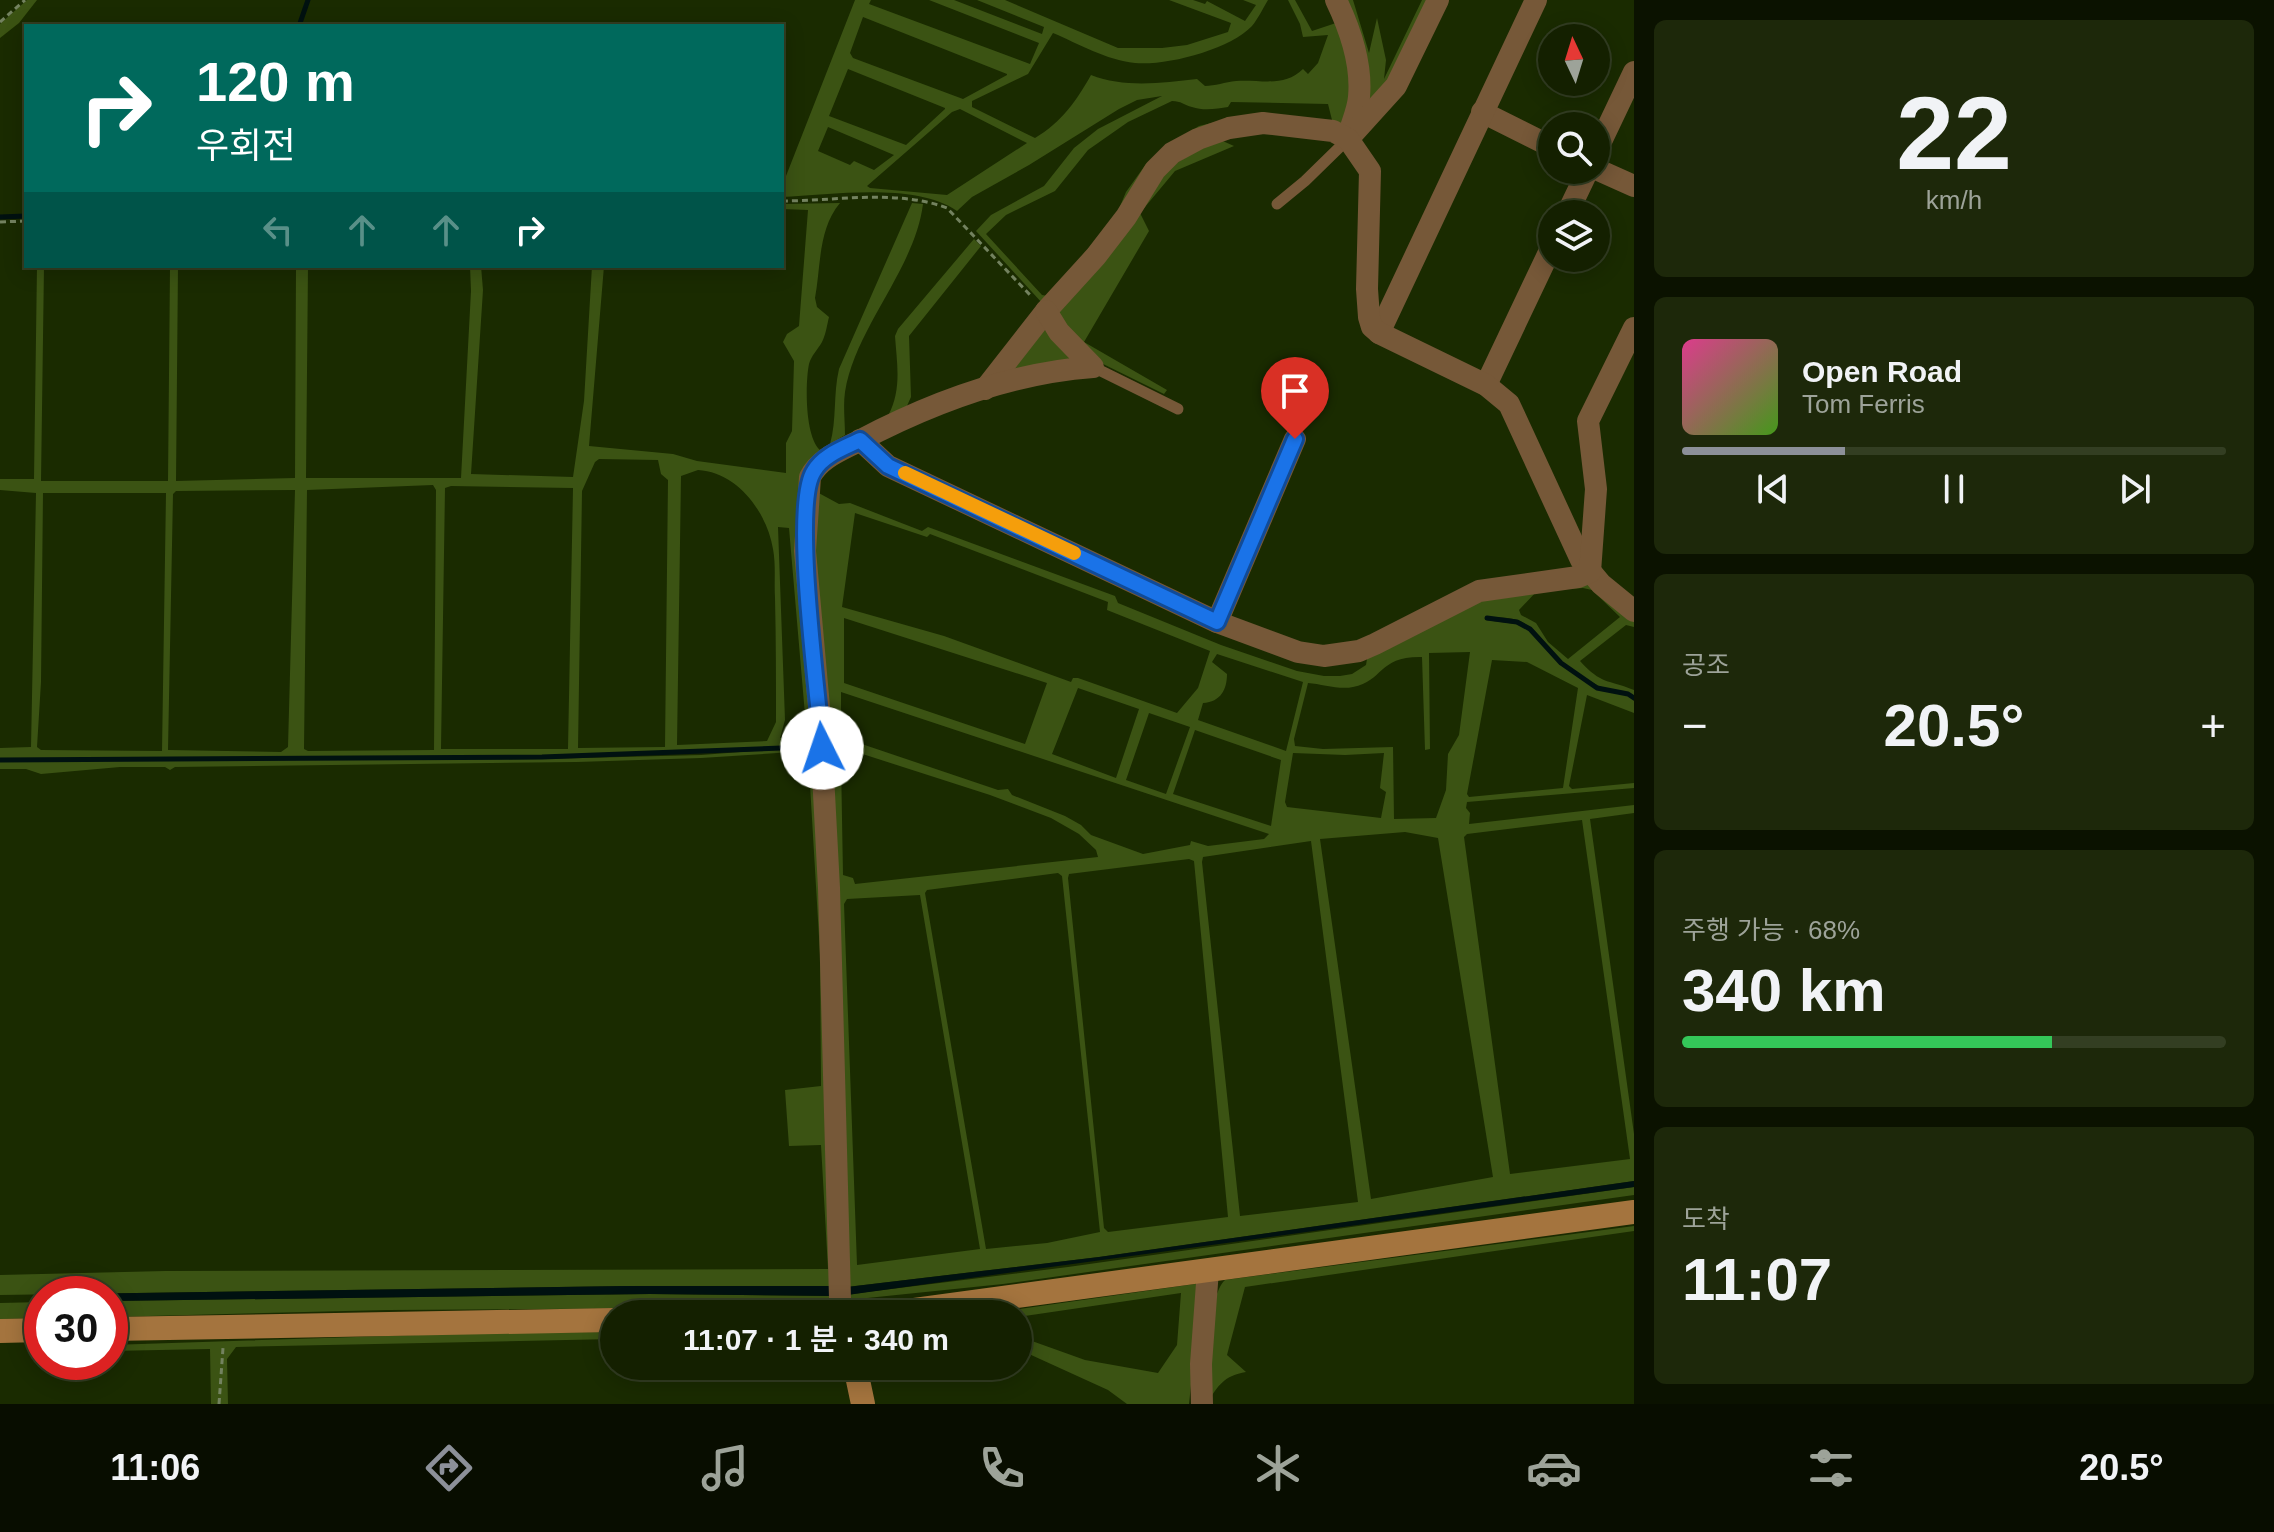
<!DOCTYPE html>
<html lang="ko">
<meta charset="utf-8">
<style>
:root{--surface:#142000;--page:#1d280a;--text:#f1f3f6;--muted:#9da399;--line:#333e22;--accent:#8c9099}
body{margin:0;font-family:Arial,"Noto Sans KR",sans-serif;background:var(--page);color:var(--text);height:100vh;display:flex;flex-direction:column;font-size:30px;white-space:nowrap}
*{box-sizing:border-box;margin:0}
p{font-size:26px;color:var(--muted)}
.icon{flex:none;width:44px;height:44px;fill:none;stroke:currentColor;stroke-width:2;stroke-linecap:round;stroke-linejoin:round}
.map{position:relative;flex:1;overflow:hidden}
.drawer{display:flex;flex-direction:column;gap:20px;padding:20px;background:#0b1200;width:640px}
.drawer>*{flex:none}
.banner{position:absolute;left:24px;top:24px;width:760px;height:244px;border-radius:0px;box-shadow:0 4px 20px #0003,0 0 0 2px var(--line);background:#00695c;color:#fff;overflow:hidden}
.needle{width:52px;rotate:356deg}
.fabs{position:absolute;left:1538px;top:24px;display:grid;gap:16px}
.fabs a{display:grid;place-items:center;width:72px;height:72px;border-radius:50%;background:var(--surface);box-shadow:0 4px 20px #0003,0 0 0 2px var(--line);font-size:40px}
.speed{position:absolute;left:24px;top:1276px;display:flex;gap:16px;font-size:40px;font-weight:700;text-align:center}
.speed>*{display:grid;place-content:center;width:104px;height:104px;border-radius:50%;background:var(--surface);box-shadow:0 4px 20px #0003,0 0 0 2px var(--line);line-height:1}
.speed .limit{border:12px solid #d22;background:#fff;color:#111}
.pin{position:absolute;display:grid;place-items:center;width:68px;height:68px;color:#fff;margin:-82px -34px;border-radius:50% 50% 50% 0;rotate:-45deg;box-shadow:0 0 8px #0007}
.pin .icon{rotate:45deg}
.me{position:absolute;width:88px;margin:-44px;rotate:356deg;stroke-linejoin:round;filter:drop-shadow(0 0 6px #0008)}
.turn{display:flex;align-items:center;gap:28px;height:168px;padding:0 40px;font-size:36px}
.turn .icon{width:104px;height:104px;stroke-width:2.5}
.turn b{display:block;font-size:56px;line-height:68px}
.lanes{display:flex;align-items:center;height:76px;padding:0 40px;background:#0003;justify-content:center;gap:40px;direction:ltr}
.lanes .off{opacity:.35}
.big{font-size:60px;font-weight:600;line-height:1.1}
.drawer .tile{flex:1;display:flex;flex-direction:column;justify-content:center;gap:12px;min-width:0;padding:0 28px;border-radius:12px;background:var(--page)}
.drawer .dial{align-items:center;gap:0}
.dial b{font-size:104px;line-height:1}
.song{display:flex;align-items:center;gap:24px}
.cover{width:96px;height:96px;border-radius:12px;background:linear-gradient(135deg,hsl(330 70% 55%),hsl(100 70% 35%))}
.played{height:8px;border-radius:4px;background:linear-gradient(90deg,var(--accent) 30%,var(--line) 30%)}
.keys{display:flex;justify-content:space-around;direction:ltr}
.heat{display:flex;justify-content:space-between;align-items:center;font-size:44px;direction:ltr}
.charge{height:12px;border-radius:6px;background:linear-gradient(90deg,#34c759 68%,var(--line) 0)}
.trip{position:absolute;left:600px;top:1300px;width:432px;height:80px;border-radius:40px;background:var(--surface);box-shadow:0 4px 20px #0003,0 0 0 2px var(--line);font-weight:600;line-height:80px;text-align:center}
.dock{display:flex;height:128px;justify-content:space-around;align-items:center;background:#080d00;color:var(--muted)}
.dock .icon{width:56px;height:56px}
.dock .on{color:var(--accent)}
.dock b{font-size:36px;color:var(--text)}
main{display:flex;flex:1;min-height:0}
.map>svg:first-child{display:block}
.green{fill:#3b5313;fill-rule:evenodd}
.water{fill:#001110}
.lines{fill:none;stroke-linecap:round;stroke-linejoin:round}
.stream{stroke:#001110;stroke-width:5}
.path{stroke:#73825f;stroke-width:3;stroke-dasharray:6 4;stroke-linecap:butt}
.lane{stroke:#765838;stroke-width:11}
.street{stroke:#765838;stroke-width:22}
.secondary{stroke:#a4743e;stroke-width:24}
.route-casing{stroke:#114b97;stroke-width:20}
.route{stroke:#1a73e8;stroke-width:14}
.slow{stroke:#f59e0b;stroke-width:14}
</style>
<main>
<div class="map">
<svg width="1634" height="1404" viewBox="0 0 1634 1404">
<rect width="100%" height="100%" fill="#1a2b00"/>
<g class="green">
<path d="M27 0H37L19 23 0 38V24Z"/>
<path d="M855 0H871L869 4 1030 64 1039 43 929 0H954L1042 34 1044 27 977 0H1005L1118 48H1162L1187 45 1228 32 1231 23 1169 0H1193L1205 4 1207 1 1245 21 1256 5 1243 0H1268C1263 8 1258 19 1252 26 1229 50 1166 66 1135 63 1106 60 1079 44 1053 33L1028 74 972 101V107L1035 138C1061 123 1077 100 1091 75 1124 88 1162 83 1197 79L1205 86C1215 86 1225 82 1236 81 1260 79 1284 88 1303 69L1308 74 1318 63 1328 35 1303 37 1300 24 1288 0H1295L1312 31 1336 23 1326 0H1331C1345 28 1379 110 1334 128 1318 134 1296 125 1280 123 1240 118 1184 131 1155 160 1139 176 1129 196 1120 217L1047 304H1043L976 231 991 215 1044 186 1074 148 1098 129 1162 96 1137 100 1119 109 1029 165 972 197 957 211C915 182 832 195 782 197V177L786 176ZM863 17 1007 74V75L963 99 853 58 850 53ZM848 69 945 108V109L906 145 829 116ZM1172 101C1181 101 1184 105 1192 107 1203 111 1217 109 1228 107L1231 102 1328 104 1332 120 1319 123 1245 115 1199 126 1170 144 1146 164 1126 192 1116 216 1048 296 1042 295 986 234 1006 215 1055 191 1088 150 1128 122ZM960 109 1027 143 947 195 870 188 867 186 952 112ZM828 127 894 155 874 170 854 161 850 165 818 151Z"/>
<path d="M1339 0H1353L1369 53 1377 18 1386 60 1384 79 1422 0H1432L1392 86 1360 124Z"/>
<path d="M1216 138 1234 146 1175 171 1140 213 1149 231 1084 342 1167 390 1164 394 1097 361 1054 313 1161 173Z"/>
<path d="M840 203C818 229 821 266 815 298L817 307 829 317C827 325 826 334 822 342 818 349 811 356 809 364 805 384 805 437 820 450L815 455 814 747 834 1286H625L0 1295V1275L165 1271 828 1269 821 1145 789 1146 785 1090 821 1086 820 954 808 751 701 758 577 762 175 767 170 770 165 767H120L41 774 26 769H0V761L542 759 701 755 809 747 542 756 0 759V748L31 747 36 493 0 490V479H34L37 266H44L41 481H168L170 266H178L176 481 295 478 296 266H308L306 478H461L471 291 470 266H481L483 290 471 474 573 477 584 401 592 266H604L589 446 673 454 697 461 786 473V443L792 431 794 361 783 342 787 334 799 326 808 210 782 209V204ZM599 459 658 460 661 474 668 480 665 747 578 748 582 491 595 462ZM698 470C737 472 767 512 773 549 776 565 774 582 775 598 776 640 776 681 776 722L767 741 677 745 681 476ZM433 485 436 490 434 750 308 751 304 749 307 490ZM451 486 573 488 568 749H441L445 488ZM295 490 288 747 281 752 168 750 173 494 176 491ZM43 493H166L162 751 41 750 37 747 41 682ZM778 527 789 528 807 738H780L785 720Z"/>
<path d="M912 203 923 204C915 269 855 328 845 392 843 406 845 421 845 435L830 444C837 420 833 394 839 369Z"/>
<path d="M974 239 981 246 909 336 911 397 906 408 888 416C902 389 897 365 895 336L898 329Z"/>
<path d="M1041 327 1084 363 996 379Z"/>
<path d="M815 491 839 504 850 503 922 531 928 527 1115 596 1118 603 1221 645 1297 671 1324 676H1340L1352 674 1366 665 1368 653 1480 595 1591 583 1634 618V627L1626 625 1580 661C1602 685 1607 679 1634 690V696C1624 689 1610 691 1599 686 1587 680 1572 670 1562 662 1547 649 1537 626 1517 620 1507 617 1496 617 1486 617L1485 620 1516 624 1529 630 1560 664 1597 689 1628 695 1634 700V713L1587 695 1569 786 1572 789 1634 783V788L1467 802 1466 808 1470 813 1469 824 1634 805V813L1590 819 1634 1134V1181L1099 1257 847 1287 813 505ZM855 513 927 537 930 534 1108 602 1107 610 1210 651 1198 688 1177 713 1078 678H1073L1071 682 944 636 842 607ZM1583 588 1592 590 1620 617 1568 659 1548 642 1536 623 1521 615 1519 610 1537 591ZM844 618 1047 683 1025 744 844 683ZM1470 652 1459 735 1448 754 1446 790 1436 818 1394 819 1393 747 1323 749 1295 746 1294 739 1308 683C1322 684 1339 690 1353 687 1384 681 1378 656 1422 657L1425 750 1430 749 1429 653ZM1217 654 1303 682 1286 751 1198 720 1203 703C1221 702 1227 689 1227 674L1212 662ZM1492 660 1527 662 1578 688 1563 788 1469 797 1467 794ZM1078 688 1139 709 1116 778 1052 754ZM841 692 1269 834 1264 839 1208 846 1191 841 1190 845 1143 854 1091 835 1081 825 1065 816 1012 795 1008 789 998 790 841 737ZM1149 713 1190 727 1166 794 1126 780ZM1195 730 1281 760 1271 826 1173 794ZM847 749 990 795 1051 818 1079 834 1096 850 1098 857 855 884 853 878 843 875 841 761ZM1293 753 1345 755 1384 753 1380 788 1386 792 1381 818 1287 807 1285 802ZM1582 820 1630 1159 1510 1174 1464 837 1467 834ZM1405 832 1438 838 1493 1177 1371 1199 1320 839ZM1311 841 1358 1202 1240 1216 1202 862 1203 857ZM1189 859 1194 861 1228 1217 1108 1232 1104 1228 1068 878 1069 874ZM1058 873 1062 876 1100 1232 1047 1243 986 1249 925 893 927 890ZM920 895 980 1249 857 1265 844 904 847 899Z"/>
<path d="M1634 1187V1195L1003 1284 848 1300 847 1295 867 1292 1068 1267Z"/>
<path d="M1634 1226V1231L1245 1287 1227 1355 1246 1372C1224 1376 1218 1385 1207 1404 1208 1377 1206 1298 1225 1280Z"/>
<path d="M1202 1283 1189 1404H1127L1108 1390 1018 1349V1336L1085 1360 1158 1373 1177 1345 1181 1293 1018 1317V1314H984Z"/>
<path d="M650 1294 835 1296 832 1306 820 1307 387 1310 110 1317V1301Z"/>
<path d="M42 1302V1318L0 1319V1303Z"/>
<path d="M614 1332V1339L236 1347 227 1359 228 1404H211L210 1349 110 1351V1345L481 1333Z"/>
</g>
<g class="water">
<path d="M1634 1181V1187L847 1295V1287L1099 1257Z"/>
<path d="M625 1286H834L835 1296 650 1294 110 1301V1294H69Z"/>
</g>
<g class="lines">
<g class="stream">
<path d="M299 26 308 0"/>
<path d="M0 217 26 216"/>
<path d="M1487 618 1517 622 1530 629 1561 663 1597 688 1628 694 1634 698"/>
<path d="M0 760 542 757 808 747"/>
</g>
<g class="path">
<path d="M0 22 25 0"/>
<path d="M782 201C835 201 897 189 947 208L1032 297"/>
<path d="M0 222 26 221"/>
<path d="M219 1404 223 1348"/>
</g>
<g class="lane">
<path d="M1277 204 1305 181 1348 139"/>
<path d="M1093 367 1178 409"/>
</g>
<g class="street">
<path d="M1336 0C1350 29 1362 65 1359 97 1358 110 1352 122 1349 134"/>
<path d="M1482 112 1552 147"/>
<path d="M1348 139 1396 86 1438 0"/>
<path d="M1596 152 1634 72"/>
<path d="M1596 169 1634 186"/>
<path d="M1567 214 1588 170"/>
<path d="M1379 333 1536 0"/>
<path d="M1486 385 1552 246"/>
<path d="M985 389 1046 311 1096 256 1126 217 1155 170 1172 153 1198 139 1229 128 1263 123 1333 131 1348 139 1370 171 1367 289 1369 317 1372 327 1379 333 1486 385 1509 404 1581 560 1601 584 1634 611"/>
<path d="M860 440 888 466 1217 622 1298 652 1324 656 1359 651 1375 644 1479 591 1578 577 1590 572 1596 489 1588 421 1634 328"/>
<path d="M1217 622 1295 439"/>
<path d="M844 1314 840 1299 829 888 820 718 805 551 810 477C820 458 840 451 859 441 931 403 1011 373 1093 367L1059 332 1046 311"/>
<path d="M1202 1404 1201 1364 1208 1270"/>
</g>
<g class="secondary">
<path d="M885 1314 1634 1212"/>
<path d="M110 1329 614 1320"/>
<path d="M0 1331 42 1330"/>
<path d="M855 1366 863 1404"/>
</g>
</g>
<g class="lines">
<defs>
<path id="route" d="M822 748C819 698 791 505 814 471 823 455 844 448 860 440L888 466 1217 622 1295 439"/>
</defs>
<use href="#route" class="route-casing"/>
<use href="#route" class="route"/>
<path class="slow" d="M905 473 1074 553"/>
</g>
</svg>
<div class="fabs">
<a><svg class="needle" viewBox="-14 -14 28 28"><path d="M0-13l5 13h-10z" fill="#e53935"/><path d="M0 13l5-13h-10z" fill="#9da399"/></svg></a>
<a><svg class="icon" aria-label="search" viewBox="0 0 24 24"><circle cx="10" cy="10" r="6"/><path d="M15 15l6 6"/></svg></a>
<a><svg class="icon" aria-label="layers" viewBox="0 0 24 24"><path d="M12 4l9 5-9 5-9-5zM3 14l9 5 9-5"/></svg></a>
</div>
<div class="speed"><div class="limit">30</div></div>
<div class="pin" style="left:1295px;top:439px;background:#d93025"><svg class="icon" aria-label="arrive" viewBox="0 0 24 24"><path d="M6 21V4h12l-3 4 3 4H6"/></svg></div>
<svg class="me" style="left:822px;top:748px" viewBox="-20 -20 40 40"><circle r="19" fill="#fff"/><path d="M0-13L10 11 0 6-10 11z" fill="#1a73e8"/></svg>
<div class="trip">11:07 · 1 분 · 340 m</div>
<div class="banner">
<div class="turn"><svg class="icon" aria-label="right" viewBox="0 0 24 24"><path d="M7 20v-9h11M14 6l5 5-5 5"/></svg><div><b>120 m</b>우회전</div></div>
<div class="lanes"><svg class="icon off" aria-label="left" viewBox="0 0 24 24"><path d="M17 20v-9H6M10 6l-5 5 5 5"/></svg><svg class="icon off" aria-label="ahead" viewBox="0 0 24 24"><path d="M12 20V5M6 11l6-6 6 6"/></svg><svg class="icon off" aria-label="ahead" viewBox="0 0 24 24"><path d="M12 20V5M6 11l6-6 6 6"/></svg><svg class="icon" aria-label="right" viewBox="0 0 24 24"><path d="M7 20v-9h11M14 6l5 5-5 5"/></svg></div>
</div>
</div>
<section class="drawer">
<div class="tile dial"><b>22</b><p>km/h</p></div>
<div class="tile">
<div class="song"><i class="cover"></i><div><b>Open Road</b><p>Tom Ferris</p></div></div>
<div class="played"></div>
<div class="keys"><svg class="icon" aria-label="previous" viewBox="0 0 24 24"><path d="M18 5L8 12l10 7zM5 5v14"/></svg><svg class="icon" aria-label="pause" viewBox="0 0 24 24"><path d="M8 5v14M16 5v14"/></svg><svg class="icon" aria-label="next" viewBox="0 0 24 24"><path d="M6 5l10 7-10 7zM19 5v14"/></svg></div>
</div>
<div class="tile"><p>공조</p>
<div class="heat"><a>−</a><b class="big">20.5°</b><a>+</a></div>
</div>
<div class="tile"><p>주행 가능 · 68%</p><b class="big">340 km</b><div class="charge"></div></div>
<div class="tile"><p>도착</p><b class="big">11:07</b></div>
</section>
</main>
<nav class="dock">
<b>11:06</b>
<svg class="icon on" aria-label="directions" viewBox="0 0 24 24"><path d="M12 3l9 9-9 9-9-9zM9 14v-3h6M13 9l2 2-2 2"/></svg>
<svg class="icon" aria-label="music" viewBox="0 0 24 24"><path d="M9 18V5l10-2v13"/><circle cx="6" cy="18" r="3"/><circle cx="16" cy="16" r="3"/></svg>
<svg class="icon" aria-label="phone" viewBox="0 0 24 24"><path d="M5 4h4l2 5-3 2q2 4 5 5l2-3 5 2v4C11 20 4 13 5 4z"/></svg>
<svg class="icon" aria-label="climate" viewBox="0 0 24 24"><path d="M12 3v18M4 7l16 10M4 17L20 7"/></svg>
<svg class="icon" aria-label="car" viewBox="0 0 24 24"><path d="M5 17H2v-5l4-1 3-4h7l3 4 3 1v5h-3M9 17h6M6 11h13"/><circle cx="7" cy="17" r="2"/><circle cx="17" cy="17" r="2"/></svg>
<svg class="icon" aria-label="filters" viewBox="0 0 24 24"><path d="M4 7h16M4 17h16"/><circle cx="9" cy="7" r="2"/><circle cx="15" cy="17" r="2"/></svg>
<b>20.5°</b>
</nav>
